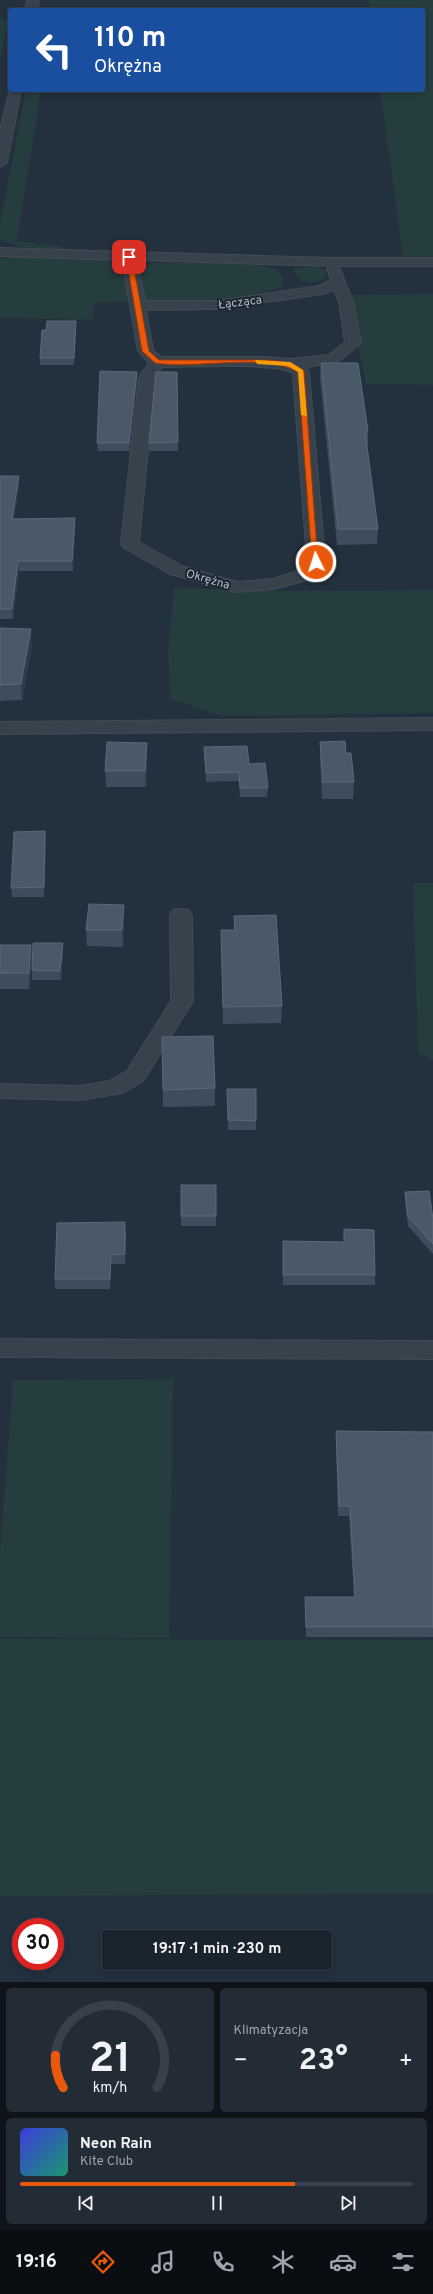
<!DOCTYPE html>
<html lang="pl">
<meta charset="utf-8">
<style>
:root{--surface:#1a242e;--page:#232c36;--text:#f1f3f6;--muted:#9fa4aa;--line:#38414a;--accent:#ea580c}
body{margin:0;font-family:Overpass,sans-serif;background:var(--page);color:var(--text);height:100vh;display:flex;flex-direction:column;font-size:15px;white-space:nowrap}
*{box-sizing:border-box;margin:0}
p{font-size:13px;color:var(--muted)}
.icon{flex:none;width:22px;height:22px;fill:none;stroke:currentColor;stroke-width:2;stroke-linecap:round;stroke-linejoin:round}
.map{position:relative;height:1982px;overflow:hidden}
.drawer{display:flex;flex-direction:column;gap:6px;padding:6px;background:#0e1419;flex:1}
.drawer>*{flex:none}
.banner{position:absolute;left:8px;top:8px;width:417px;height:84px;border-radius:4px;box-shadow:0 2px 6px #0003,0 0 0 1px var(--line);background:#1a4fa0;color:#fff;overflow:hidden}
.speed{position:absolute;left:12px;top:1918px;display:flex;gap:8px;font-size:20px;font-weight:700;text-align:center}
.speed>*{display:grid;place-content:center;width:52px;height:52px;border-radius:50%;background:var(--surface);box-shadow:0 2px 6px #0003,0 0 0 1px var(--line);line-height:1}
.speed .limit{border:6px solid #d22;background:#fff;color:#111}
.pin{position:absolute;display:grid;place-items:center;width:34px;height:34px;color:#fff;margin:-17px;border-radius:8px;box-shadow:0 2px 6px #0006}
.me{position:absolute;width:44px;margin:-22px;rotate:356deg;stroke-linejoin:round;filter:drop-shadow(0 0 3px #0008)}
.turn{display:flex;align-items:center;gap:14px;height:84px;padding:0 20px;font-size:18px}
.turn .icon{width:52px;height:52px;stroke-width:2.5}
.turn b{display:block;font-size:28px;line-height:34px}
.big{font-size:30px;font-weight:700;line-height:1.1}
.drawer .tile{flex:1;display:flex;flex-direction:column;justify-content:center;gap:6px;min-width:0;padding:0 14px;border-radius:6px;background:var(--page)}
.drawer .dial{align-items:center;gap:0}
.dial svg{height:104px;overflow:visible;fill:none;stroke:var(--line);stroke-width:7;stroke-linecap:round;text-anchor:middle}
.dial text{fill:var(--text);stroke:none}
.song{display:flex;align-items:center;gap:12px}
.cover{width:48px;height:48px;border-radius:6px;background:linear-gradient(135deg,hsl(240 70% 55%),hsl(160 70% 35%))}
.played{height:4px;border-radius:2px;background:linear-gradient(90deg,var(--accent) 70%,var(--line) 70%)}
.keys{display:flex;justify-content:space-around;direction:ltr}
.heat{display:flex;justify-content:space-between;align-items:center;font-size:22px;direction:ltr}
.drawer .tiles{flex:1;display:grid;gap:6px;grid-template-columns:1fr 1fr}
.tile:last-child{grid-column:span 2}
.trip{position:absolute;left:102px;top:1930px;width:230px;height:40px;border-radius:4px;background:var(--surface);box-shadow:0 2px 6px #0003,0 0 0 1px var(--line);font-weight:700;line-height:40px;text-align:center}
.tabs{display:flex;height:64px;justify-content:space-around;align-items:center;background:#0a0e12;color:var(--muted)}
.tabs .icon{width:28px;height:28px}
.tabs .active{color:var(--accent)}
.tabs b{font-size:18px;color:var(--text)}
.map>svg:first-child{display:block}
.green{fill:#253d3e}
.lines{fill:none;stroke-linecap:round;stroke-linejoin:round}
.minor-casing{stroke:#404b56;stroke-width:2}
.tertiary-casing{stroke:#404b56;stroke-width:2}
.minor{fill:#37424d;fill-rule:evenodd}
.tertiary{fill:#37424d;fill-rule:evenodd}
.wall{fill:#3e4c5c}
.shaded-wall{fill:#2e3c4b}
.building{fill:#4a5968;stroke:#5b6877}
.route{fill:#ea580c;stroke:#983908}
.slow{fill:#f59e0b}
.labels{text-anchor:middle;stroke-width:4;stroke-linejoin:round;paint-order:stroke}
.far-street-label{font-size:12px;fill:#b3bdc9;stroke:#1c2732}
</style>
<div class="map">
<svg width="433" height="1982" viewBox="0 0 433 1982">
<rect width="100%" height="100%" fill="#23303d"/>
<g class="green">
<path d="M368 0H433V256H403L380 90H423V10H370Z"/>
<path d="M0 18 8 22 0 59Z"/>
<path d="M26 90H41L17 241 62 246 61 250 22 247 0 240V223Z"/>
<path d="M15 256 107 260 117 263 125 269 129 302 95 303 92 320 0 318V259Z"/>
<path d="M152 263H251L276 269 283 278 282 287C240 301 195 301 152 302L145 299 140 266Z"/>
<path d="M317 267 326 270 325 278C313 286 297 284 293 268Z"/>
<path d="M433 294V385L366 384 349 299 351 295Z"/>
<path d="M174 588 293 591 433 590V713L223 716 170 699 168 651Z"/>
<path d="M413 883H433V1060L418 1052Z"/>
<path d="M173 1379 169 1638 0 1637V1552L13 1380Z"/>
<path d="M0 1639 433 1640V1894L0 1896Z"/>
</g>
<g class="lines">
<defs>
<g id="minor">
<path d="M0 248 332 258H433V266H339L353 302 361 343 338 362 305 367 309 371 325 562 307 580 274 589 236 592 170 574 124 548 121 544 139 377 149 363 138 351 122 260 0 256ZM137 260 329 266 327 269 331 280 319 286 216 301H145ZM334 290 339 302 345 342 329 355 290 359 267 357H161L153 350 146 310 216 309 323 294ZM162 367C188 367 275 362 293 373L307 561 295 572 273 579 237 582 182 566 139 542 155 377Z"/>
<path d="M433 718V730L0 734V722Z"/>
<path d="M181 909 189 910 192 915 193 1001 143 1081 123 1093 80 1100 0 1098V1084L80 1086 109 1081 127 1071 171 1001 170 915 173 910Z"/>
<path d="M0 1339 433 1341V1359L0 1357Z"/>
</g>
<g id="tertiary">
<path d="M27 0H39L37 10H25Z"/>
<path d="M10 88V90H21L7 163 0 167V131Z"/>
</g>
</defs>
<use href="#minor" class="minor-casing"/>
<use href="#tertiary" class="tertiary-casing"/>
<use href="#minor" class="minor"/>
<use href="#tertiary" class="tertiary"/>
</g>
<g class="wall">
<path d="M76 321V329L74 365H40V358L46 330Z"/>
<path d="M321 363 368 431V445H367L378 529 377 544 337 545 320 378Z"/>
<path d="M137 372V380L130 451H98L97 443Z"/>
<path d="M177 372 178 451H149V443Z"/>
<path d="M0 476 19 486 14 518 75 528 73 571H19L13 619H0Z"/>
<path d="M0 628 32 645 22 700 0 701Z"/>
<path d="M320 742 346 753 354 782 353 799H322L320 758Z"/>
<path d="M147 743V759L146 787H106L105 771Z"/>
<path d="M204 747 249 764 268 788 267 797H240L239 781 206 782Z"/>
<path d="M45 831 46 840 44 897H12L11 888Z"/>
<path d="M124 905V922L123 947 87 946 86 930Z"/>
<path d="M234 916 282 1006 281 1023 223 1024 221 930H234Z"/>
<path d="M0 945H31L32 961 29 989H0Z"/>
<path d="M63 952 61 980H32V970Z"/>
<path d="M162 1037 215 1088V1106L163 1107Z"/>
<path d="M227 1089H256V1130H228Z"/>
<path d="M216 1185V1226H181V1216Z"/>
<path d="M405 1192 433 1219V1254L408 1226 405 1202Z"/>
<path d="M344 1229 375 1275V1285H283V1241L344 1242Z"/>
<path d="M126 1232 125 1264H111L110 1289H55V1279Z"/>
<path d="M336 1431 433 1432V1637H306L305 1597H354L349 1516H338L336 1441Z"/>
</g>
<g class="shaded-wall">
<path d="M76 321V329L74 365V358Z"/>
<path d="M137 372V380L130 451 129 443Z"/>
<path d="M19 476V486L12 529V519Z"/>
<path d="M75 518V528L73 571 72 561Z"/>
<path d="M18 561 19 571 13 619 12 609Z"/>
<path d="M31 629 32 645 22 700 21 684Z"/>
<path d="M147 743V759L146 787 145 771Z"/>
<path d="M45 831 46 840 44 897V887Z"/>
<path d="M124 905V922L123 947 122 930Z"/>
<path d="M63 943V952L61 980 60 971Z"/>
<path d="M31 945 32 961 29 989V973Z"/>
<path d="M111 1255V1264L110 1289V1279Z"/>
</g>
<g class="building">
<path d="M47 321H76L74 358H40L42 330H46Z"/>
<path d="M321 363H358L368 431H365L378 529H338Z"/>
<path d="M100 371 137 372 129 443H97Z"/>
<path d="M156 372H177L178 442 149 443Z"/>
<path d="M0 476H19L12 519 75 518 72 561H18L12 609H0Z"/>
<path d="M0 628 31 629 21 684 0 685Z"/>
<path d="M345 741 346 753H351L354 782H323L320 742Z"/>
<path d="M107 742 147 743 145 771H105Z"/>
<path d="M247 746 249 764 265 763 268 788H240L239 772 206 773 204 747Z"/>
<path d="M45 831 44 887 11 888 14 832Z"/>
<path d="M89 904 124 905 122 930H86Z"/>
<path d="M276 915 282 1006 223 1007 221 930H235L234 916Z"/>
<path d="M33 943H63L60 971 32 970Z"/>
<path d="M0 945H31L29 973H0Z"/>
<path d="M213 1036 215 1088 163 1090 162 1037Z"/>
<path d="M227 1089H256V1121L228 1120Z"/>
<rect x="181" y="1185" width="35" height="31"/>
<path d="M429 1191 433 1219V1244L408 1216 405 1192Z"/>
<path d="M125 1222V1254L111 1255 110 1279H55L57 1223Z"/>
<path d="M344 1229 374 1230 375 1275H283V1241L344 1242Z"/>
<path d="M336 1431 433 1432V1627H306L305 1597H355L350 1506H339Z"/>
</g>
<path class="route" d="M129 255 132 257 149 351 159 360H267L292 363 304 371 318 563 312 562 298 372C265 352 194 370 155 363L142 351 126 257Z"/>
<path class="slow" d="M255 360 290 362 303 370 307 416 301 415 298 372 288 366 257 364Z"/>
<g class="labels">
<g class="far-street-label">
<text transform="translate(240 302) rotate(-7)" y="4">Łącząca</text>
<text transform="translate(208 579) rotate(16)" y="4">Okrężna</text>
</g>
</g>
</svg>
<div class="speed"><div class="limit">30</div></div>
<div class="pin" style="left:129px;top:257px;background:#d93025"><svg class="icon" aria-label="arrive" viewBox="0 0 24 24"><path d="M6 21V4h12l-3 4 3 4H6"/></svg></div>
<svg class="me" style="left:316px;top:562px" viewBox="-20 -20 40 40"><circle r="17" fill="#ea580c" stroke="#fff" stroke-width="3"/><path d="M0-11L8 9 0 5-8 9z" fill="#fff"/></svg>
<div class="trip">19:17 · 1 min · 230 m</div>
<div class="banner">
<div class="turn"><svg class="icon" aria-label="left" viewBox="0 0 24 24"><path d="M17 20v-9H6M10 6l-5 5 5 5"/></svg><div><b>110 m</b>Okrężna</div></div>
</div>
</div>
<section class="drawer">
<div class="tiles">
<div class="tile dial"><svg viewBox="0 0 100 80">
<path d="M14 69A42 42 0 1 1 86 69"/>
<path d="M14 69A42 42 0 0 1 8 44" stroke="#ea580c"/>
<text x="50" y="56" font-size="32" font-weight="700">21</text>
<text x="50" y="72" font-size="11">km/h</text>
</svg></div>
<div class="tile"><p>Klimatyzacja</p>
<div class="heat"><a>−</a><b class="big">23°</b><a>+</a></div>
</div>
<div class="tile">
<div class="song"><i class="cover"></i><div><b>Neon Rain</b><p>Kite Club</p></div></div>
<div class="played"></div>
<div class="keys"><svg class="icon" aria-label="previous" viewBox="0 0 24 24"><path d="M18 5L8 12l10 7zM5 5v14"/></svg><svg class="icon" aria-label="pause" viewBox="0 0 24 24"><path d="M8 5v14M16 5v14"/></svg><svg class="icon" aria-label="next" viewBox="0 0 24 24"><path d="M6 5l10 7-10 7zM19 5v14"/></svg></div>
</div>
</div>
</section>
<nav class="tabs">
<b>19:16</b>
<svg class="icon active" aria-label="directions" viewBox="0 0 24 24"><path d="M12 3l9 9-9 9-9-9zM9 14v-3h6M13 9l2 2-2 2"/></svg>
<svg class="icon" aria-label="music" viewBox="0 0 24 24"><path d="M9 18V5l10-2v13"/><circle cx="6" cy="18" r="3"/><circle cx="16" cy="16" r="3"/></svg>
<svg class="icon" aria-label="phone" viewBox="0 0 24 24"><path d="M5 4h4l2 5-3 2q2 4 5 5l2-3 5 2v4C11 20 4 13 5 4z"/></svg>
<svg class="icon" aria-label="climate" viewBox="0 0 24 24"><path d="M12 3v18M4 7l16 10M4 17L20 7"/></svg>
<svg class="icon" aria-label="car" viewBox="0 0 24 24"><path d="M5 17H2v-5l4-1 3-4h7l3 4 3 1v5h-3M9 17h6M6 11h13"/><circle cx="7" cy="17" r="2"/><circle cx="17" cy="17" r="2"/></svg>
<svg class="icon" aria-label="filters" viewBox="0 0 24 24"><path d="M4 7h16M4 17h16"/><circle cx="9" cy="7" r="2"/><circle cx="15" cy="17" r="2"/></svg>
</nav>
